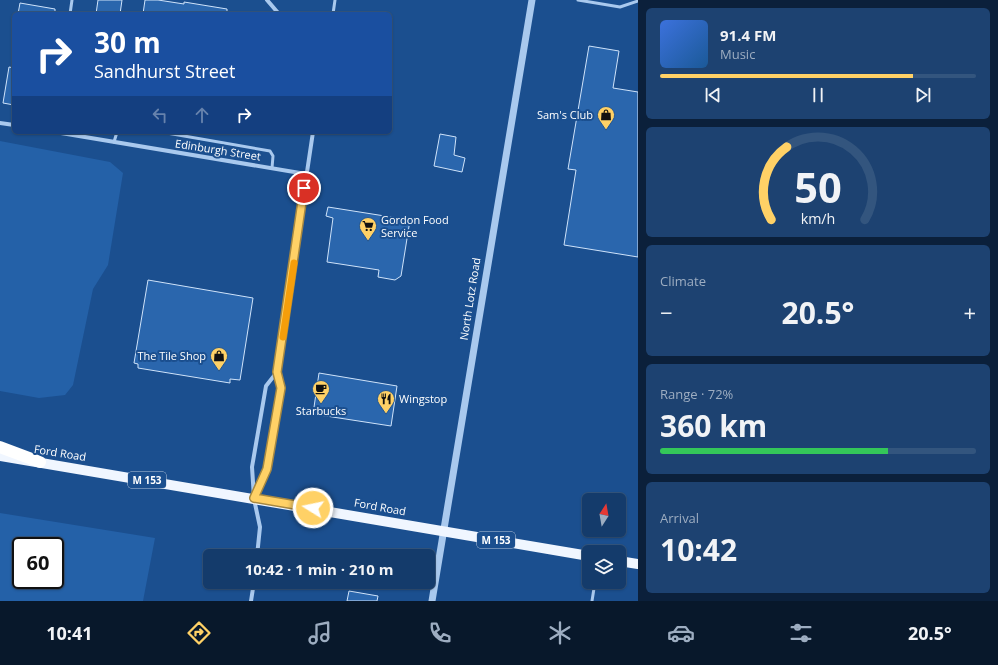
<!DOCTYPE html>
<meta charset="utf-8">
<style>
:root{--surface:#143b6b;--page:#1d4271;--text:#f1f3f6;--muted:#9dadc1;--line:#33557e;--accent:#ffd166}
body{margin:0;font-family:"Open Sans",sans-serif;background:var(--page);color:var(--text);height:100vh;display:flex;flex-direction:column;font-size:15px;white-space:nowrap}
*{box-sizing:border-box;margin:0}
p{font-size:13px;color:var(--muted)}
.icon{flex:none;width:22px;height:22px;fill:none;stroke:currentColor;stroke-width:2;stroke-linecap:round;stroke-linejoin:round}
.map{position:relative;flex:1;overflow:hidden}
.details{display:flex;flex-direction:column;gap:8px;padding:8px;background:#0b203b;width:360px}
.details>*{flex:none}
.guide{position:absolute;left:12px;top:12px;width:380px;height:122px;border-radius:6px;box-shadow:0 1px 3px #0004,0 0 0 1px var(--line);background:#1a4fa0;color:#fff;overflow:hidden}
.needle{width:26px;rotate:11deg}
.controls{position:absolute;left:582px;top:493px;display:grid;gap:8px}
.controls a{display:grid;place-items:center;width:44px;height:44px;border-radius:6px;background:var(--surface);box-shadow:0 1px 3px #0004,0 0 0 1px var(--line);font-size:20px}
.speed{position:absolute;left:12px;top:537px;display:flex;gap:8px;font-size:20px;font-weight:700;text-align:center}
.speed>*{display:grid;place-content:center;width:52px;height:52px;border-radius:50%;background:var(--surface);box-shadow:0 1px 3px #0004,0 0 0 1px var(--line);line-height:1}
.speed .limit{border:2px solid #111;border-radius:6px;background:#fff;color:#111}
.pin{position:absolute;display:grid;place-items:center;width:34px;height:34px;color:#fff;margin:-17px;border:2px solid #fff;border-radius:50%;box-shadow:0 1px 4px #0007}
.me{position:absolute;width:44px;margin:-22px;rotate:280deg;stroke-linejoin:round;filter:drop-shadow(0 0 3px #0008)}
.turn{display:flex;align-items:center;gap:14px;height:84px;padding:0 16px;font-size:18px}
.turn .icon{width:52px;height:52px;stroke-width:2.5}
.turn b{display:block;font-size:28px;line-height:34px}
.lanes{display:flex;align-items:center;height:38px;padding:0 16px;background:#0003;justify-content:center;gap:20px;direction:ltr}
.lanes .off{opacity:.35}
.big{font-size:30px;font-weight:700;line-height:1.1}
.details .tile{flex:1;display:flex;flex-direction:column;justify-content:center;gap:6px;min-width:0;padding:0 14px;border-radius:6px;background:var(--page)}
.details .dial{align-items:center;gap:0}
.dial svg{height:104px;overflow:visible;fill:none;stroke:var(--line);stroke-width:7;stroke-linecap:round;text-anchor:middle}
.dial text{fill:var(--text);stroke:none}
.song{display:flex;align-items:center;gap:12px}
.cover{width:48px;height:48px;border-radius:6px;background:linear-gradient(135deg,hsl(220 70% 55%),hsl(210 70% 35%))}
.played{height:4px;border-radius:2px;background:linear-gradient(90deg,var(--accent) 80%,var(--line) 80%)}
.keys{display:flex;justify-content:space-around;direction:ltr}
.heat{display:flex;justify-content:space-between;align-items:center;font-size:22px;direction:ltr}
.charge{height:6px;border-radius:3px;background:linear-gradient(90deg,#34c759 72%,var(--line) 0)}
.trip{position:absolute;left:203px;top:549px;width:232px;height:40px;border-radius:6px;background:var(--surface);box-shadow:0 1px 3px #0004,0 0 0 1px var(--line);font-weight:700;line-height:40px;text-align:center}
.dock{display:flex;height:64px;justify-content:space-around;align-items:center;background:#08182b;color:var(--muted)}
.dock .icon{width:28px;height:28px}
.dock .current{color:var(--accent)}
.dock b{font-size:18px;color:var(--text)}
main{display:flex;flex:1;min-height:0}
.map>svg:first-child{display:block}
.green{fill:#2461a8;fill-rule:evenodd}
.building{fill:#2a66ad;stroke:#cfe3fa}
.lines{fill:none;stroke-linecap:round;stroke-linejoin:round}
.service{stroke:#a9c9ee;stroke-width:3}
.minor{stroke:#a9c9ee;stroke-width:4}
.tertiary{stroke:#a9c9ee;stroke-width:7}
.primary{stroke:#f0f6ff;stroke-width:10}
.motorway{stroke:#fff;stroke-width:12}
.route-casing{stroke:#a68842;stroke-width:10}
.route{stroke:#ffd166;stroke-width:7}
.slow{stroke:#f59e0b;stroke-width:7}
.labels{text-anchor:middle;stroke-width:4;stroke-linejoin:round;paint-order:stroke}
.shield{fill:#1b4f8f;stroke:#bbcadd;stroke-width:1}
.shield-label{font-size:10px;font-weight:bold;fill:#fff}
.poi-label{font-size:11px;fill:#fff;stroke:#1b4f8f;text-anchor:end}
.street-label{font-size:11px;fill:#fff;stroke:#1b4f8f}
</style>
<main>
<div class="map">
<svg width="638" height="601" viewBox="0 0 638 601">
<rect width="100%" height="100%" fill="#1b4f8f"/>
<g class="green">
<path d="M0 141 110 162 123 173 108 265 93 289 73 385 65 395 39 398 0 391Z"/>
<path d="M0 513 155 538 143 601H0ZM21 546H55V580H21Z"/>
</g>
<g class="building">
<path d="M98 0H122L120 14H96Z"/>
<path d="M145 0H158L184 4V2L227 9V14H143Z"/>
<path d="M20 3 55 9V14H18Z"/>
<path d="M589 46 619 51 613 88 638 92V257L564 245 576 170 568 169Z"/>
<path d="M9 67 14 68V105L3 103Z"/>
<path d="M440 134 456 137 454 155 465 158 462 172 434 166Z"/>
<path d="M328 207 410 220 401 276 395 280 378 277 379 270 327 262 333 218 326 216Z"/>
<path d="M148 280 253 298 240 380 230 379V383L138 368V364L134 363Z"/>
<path d="M319 373 397 386 391 426 313 414Z"/>
<path d="M349 591 378 596 377 601H347Z"/>
</g>
<g class="lines">
<g class="service">
<path d="M578 0 620 7 638 1"/>
<path d="M70 14 72 0"/>
<path d="M333 14 335 0"/>
<path d="M161 132 270 151 273 156 272 168"/>
<path d="M114 142 117 132"/>
<path d="M592 601 595 582"/>
</g>
<g class="minor">
<path d="M267 0 279 14"/>
<path d="M0 123 14 125"/>
<path d="M55 132 306 174"/>
<path d="M277 372 266 386 252 467 254 498 267 469 281 388 277 372 313 132"/>
<path d="M254 499 260 527 257 556"/>
<path d="M251 601 254 582"/>
</g>
<path class="tertiary" d="M432 601 532 0"/>
<g class="primary">
<path d="M0 456 589 556"/>
<path d="M619 561 638 564"/>
</g>
<path class="motorway" d="M0 447 40 462"/>
</g>
<g class="lines">
<defs>
<path id="route" d="M304 188 277 372 281 388 267 469 254 498 313 508"/>
</defs>
<use href="#route" class="route-casing"/>
<use href="#route" class="route"/>
<path class="slow" d="M283 337 294 263"/>
</g>
<defs>
<symbol id="shop-pin" viewBox="-11 -11 22 30"><path d="M0 17L-7.5 6A9.5 9.5 0 1 1 7.5 6Z" fill="#ffd166" stroke="#1b4f8f"/><path d="M-5-2.5h2.3a2.7 3.5 0 0 1 5.4 0H5L5.5 6h-11ZM-1.5-2.5h3a1.5 2.3 0 0 0-3 0Z" fill="#111"/></symbol>
<symbol id="supermarket-pin" viewBox="-11 -11 22 30"><path d="M0 17L-7.5 6A9.5 9.5 0 1 1 7.5 6Z" fill="#ffd166" stroke="#1b4f8f"/><path d="M-6-5.5h2.5l.6 2H6L4.5 2H-2.5L-4.4-4H-6ZM-1.5 3.2a1.3 1.3 0 1 0 .1 0ZM3 3.2a1.3 1.3 0 1 0 .1 0Z" fill="#111"/></symbol>
<symbol id="cafe-pin" viewBox="-11 -11 22 30"><path d="M0 17L-7.5 6A9.5 9.5 0 1 1 7.5 6Z" fill="#ffd166" stroke="#1b4f8f"/><path d="M-5.5-4.5H6V0H3Q3 3.5 0 3.5H-2.5Q-5.5 3.5-5.5 0ZM3-3.2v2h1.7v-2ZM-6 4.5H4V6H-6Z" fill="#111"/></symbol>
<symbol id="restaurant-pin" viewBox="-11 -11 22 30"><path d="M0 17L-7.5 6A9.5 9.5 0 1 1 7.5 6Z" fill="#ffd166" stroke="#1b4f8f"/><path d="M-5-6h1v4h1v-4h1v4h1v-4h1v5L-1.5 .5V6h-2V.5L-5-1ZM5-6V6H3V1.5H1.5Q1.5-4 5-6Z" fill="#111"/></symbol>
</defs>
<g fill-rule="evenodd">
<use href="#shop-pin" x="596" y="105" width="20" height="27"/>
<use href="#supermarket-pin" x="358" y="216" width="20" height="27"/>
<use href="#shop-pin" x="209" y="346" width="20" height="27"/>
<use href="#cafe-pin" x="311" y="379" width="20" height="27"/>
<use href="#restaurant-pin" x="376" y="389" width="20" height="27"/>
</g>
<g class="labels">
<g class="shield">
<rect x="128" y="472" width="38" height="16" rx="3"/>
<rect x="477" y="532" width="38" height="16" rx="3"/>
</g>
<g class="shield-label">
<text x="147" y="484">M 153</text>
<text x="496" y="544">M 153</text>
</g>
<g class="poi-label">
<text x="593" y="119">Sam's Club</text>
<text x="381" y="224" text-anchor="start">Gordon Food<tspan x="381" dy="13">Service</tspan></text>
<text x="206" y="360">The Tile Shop</text>
<text x="399" y="403" text-anchor="start">Wingstop</text>
<text x="321" y="415" text-anchor="middle">Starbucks</text>
</g>
<g class="street-label">
<text transform="translate(218 150) rotate(9)" y="4">Edinburgh Street</text>
<text transform="translate(470 299) rotate(-81)" y="4">North Lotz Road</text>
<text transform="translate(60 453) rotate(9)" y="4">Ford Road</text>
<text transform="translate(380 507) rotate(10)" y="4">Ford Road</text>
</g>
</g>
</svg>
<div class="controls">
<a><svg class="needle" viewBox="-14 -14 28 28"><path d="M0-13l5 13h-10z" fill="#e53935"/><path d="M0 13l5-13h-10z" fill="#9dadc1"/></svg></a>
<a><svg class="icon" aria-label="layers" viewBox="0 0 24 24"><path d="M12 4l9 5-9 5-9-5zM3 14l9 5 9-5"/></svg></a>
</div>
<div class="speed"><div class="limit">60</div></div>
<div class="pin" style="left:304px;top:188px;background:#d93025"><svg class="icon" aria-label="arrive" viewBox="0 0 24 24"><path d="M6 21V4h12l-3 4 3 4H6"/></svg></div>
<svg class="me" style="left:313px;top:508px" viewBox="-20 -20 40 40"><circle r="17" fill="#ffd166" stroke="#fff" stroke-width="3"/><path d="M0-11L8 9 0 5-8 9z" fill="#fff"/></svg>
<div class="trip">10:42 · 1 min · 210 m</div>
<div class="guide">
<div class="turn"><svg class="icon" aria-label="right" viewBox="0 0 24 24"><path d="M7 20v-9h11M14 6l5 5-5 5"/></svg><div><b>30 m</b>Sandhurst Street</div></div>
<div class="lanes"><svg class="icon off" aria-label="left" viewBox="0 0 24 24"><path d="M17 20v-9H6M10 6l-5 5 5 5"/></svg><svg class="icon off" aria-label="ahead" viewBox="0 0 24 24"><path d="M12 20V5M6 11l6-6 6 6"/></svg><svg class="icon" aria-label="right" viewBox="0 0 24 24"><path d="M7 20v-9h11M14 6l5 5-5 5"/></svg></div>
</div>
</div>
<section class="details">
<div class="tile">
<div class="song"><i class="cover"></i><div><b>91.4 FM</b><p>Music</p></div></div>
<div class="played"></div>
<div class="keys"><svg class="icon" aria-label="previous" viewBox="0 0 24 24"><path d="M18 5L8 12l10 7zM5 5v14"/></svg><svg class="icon" aria-label="pause" viewBox="0 0 24 24"><path d="M8 5v14M16 5v14"/></svg><svg class="icon" aria-label="next" viewBox="0 0 24 24"><path d="M6 5l10 7-10 7zM19 5v14"/></svg></div>
</div>
<div class="tile dial"><svg viewBox="0 0 100 80">
<path d="M14 69A42 42 0 1 1 86 69"/>
<path d="M14 69A42 42 0 0 1 26 13" stroke="#ffd166"/>
<text x="50" y="56" font-size="32" font-weight="700">50</text>
<text x="50" y="72" font-size="11">km/h</text>
</svg></div>
<div class="tile"><p>Climate</p>
<div class="heat"><a>−</a><b class="big">20.5°</b><a>+</a></div>
</div>
<div class="tile"><p>Range · 72%</p><b class="big">360 km</b><div class="charge"></div></div>
<div class="tile"><p>Arrival</p><b class="big">10:42</b></div>
</section>
</main>
<nav class="dock">
<b>10:41</b>
<svg class="icon current" aria-label="directions" viewBox="0 0 24 24"><path d="M12 3l9 9-9 9-9-9zM9 14v-3h6M13 9l2 2-2 2"/></svg>
<svg class="icon" aria-label="music" viewBox="0 0 24 24"><path d="M9 18V5l10-2v13"/><circle cx="6" cy="18" r="3"/><circle cx="16" cy="16" r="3"/></svg>
<svg class="icon" aria-label="phone" viewBox="0 0 24 24"><path d="M5 4h4l2 5-3 2q2 4 5 5l2-3 5 2v4C11 20 4 13 5 4z"/></svg>
<svg class="icon" aria-label="climate" viewBox="0 0 24 24"><path d="M12 3v18M4 7l16 10M4 17L20 7"/></svg>
<svg class="icon" aria-label="car" viewBox="0 0 24 24"><path d="M5 17H2v-5l4-1 3-4h7l3 4 3 1v5h-3M9 17h6M6 11h13"/><circle cx="7" cy="17" r="2"/><circle cx="17" cy="17" r="2"/></svg>
<svg class="icon" aria-label="filters" viewBox="0 0 24 24"><path d="M4 7h16M4 17h16"/><circle cx="9" cy="7" r="2"/><circle cx="15" cy="17" r="2"/></svg>
<b>20.5°</b>
</nav>
